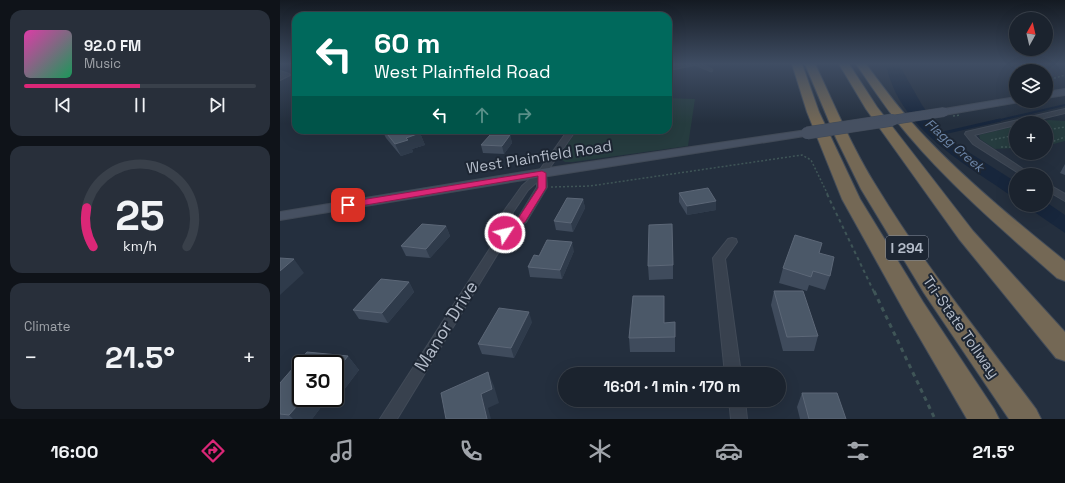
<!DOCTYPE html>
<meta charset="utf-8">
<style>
:root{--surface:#1b232e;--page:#282f3a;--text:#f1f3f6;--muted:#a0a4aa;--line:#39404a;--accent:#db2777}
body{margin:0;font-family:"Space Grotesk",sans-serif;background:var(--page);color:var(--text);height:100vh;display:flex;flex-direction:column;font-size:15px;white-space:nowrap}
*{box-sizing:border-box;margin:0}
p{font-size:13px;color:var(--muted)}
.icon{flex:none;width:22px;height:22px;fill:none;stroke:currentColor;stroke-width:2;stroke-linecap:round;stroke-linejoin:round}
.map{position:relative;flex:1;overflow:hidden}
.sheet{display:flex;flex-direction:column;gap:10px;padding:10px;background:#0f1319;width:280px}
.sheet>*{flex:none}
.banner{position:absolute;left:12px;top:12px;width:380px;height:122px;border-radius:12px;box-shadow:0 4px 16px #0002,0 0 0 1px var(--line);background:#00695c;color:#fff;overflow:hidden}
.needle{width:26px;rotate:8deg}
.tools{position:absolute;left:729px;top:12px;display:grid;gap:8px}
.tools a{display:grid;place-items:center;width:44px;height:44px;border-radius:50%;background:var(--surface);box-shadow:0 4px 16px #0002,0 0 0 1px var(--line);font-size:20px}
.speed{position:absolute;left:12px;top:355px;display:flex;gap:8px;font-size:20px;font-weight:700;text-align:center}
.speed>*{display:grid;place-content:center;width:52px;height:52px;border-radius:50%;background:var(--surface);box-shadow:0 4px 16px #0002,0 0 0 1px var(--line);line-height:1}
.speed .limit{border:2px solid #111;border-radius:6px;background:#fff;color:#111}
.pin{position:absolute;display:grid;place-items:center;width:34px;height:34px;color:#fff;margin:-17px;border-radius:8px;box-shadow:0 2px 6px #0006}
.me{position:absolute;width:44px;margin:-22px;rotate:55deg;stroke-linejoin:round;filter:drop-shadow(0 0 3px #0008)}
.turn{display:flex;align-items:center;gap:14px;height:84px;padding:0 16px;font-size:18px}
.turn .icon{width:52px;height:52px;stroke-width:2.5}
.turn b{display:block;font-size:28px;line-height:34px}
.lanes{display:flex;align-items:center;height:38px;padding:0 16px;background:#0003;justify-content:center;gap:20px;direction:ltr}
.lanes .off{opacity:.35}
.big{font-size:30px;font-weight:700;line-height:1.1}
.sheet .widget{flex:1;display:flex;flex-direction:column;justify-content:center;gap:6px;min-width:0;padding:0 14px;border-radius:12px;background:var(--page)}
.sheet .dial{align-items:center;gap:0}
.dial svg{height:104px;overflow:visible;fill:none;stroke:var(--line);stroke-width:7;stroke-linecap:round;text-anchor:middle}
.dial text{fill:var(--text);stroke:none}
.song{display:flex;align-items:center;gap:12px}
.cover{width:48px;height:48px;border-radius:6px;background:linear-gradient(135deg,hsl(320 70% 55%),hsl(150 70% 35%))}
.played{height:4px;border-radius:2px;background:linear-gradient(90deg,var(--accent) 50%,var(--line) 50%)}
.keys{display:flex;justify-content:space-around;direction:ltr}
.heat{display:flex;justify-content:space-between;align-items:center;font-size:22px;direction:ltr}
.trip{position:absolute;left:278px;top:367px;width:228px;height:40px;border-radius:20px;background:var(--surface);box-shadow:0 4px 16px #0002,0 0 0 1px var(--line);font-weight:700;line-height:40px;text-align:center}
.tabs{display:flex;height:64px;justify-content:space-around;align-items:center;background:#0b0e12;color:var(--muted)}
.tabs .icon{width:28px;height:28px}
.tabs .on{color:var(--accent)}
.tabs b{font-size:18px;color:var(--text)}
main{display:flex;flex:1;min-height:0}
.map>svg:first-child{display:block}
.green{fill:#263c3f}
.water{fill:#17263c}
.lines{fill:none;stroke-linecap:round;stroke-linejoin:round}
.stream-far1{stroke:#17263c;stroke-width:2}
.stream{stroke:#17263c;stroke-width:3}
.service-casing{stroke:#414a57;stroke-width:4.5}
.minor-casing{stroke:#414a57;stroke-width:2}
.secondary-casing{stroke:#414a57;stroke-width:2}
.motorway-casing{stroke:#434c59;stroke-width:2}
.path-far2{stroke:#3f5557;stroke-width:1.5;stroke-dasharray:2 2;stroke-linecap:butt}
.path-far1{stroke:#3f5557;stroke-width:2;stroke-dasharray:3.5 3.5;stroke-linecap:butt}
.path{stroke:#3f5557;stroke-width:3;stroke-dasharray:4.5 4.5;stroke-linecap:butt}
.service{stroke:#38414e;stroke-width:3}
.minor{fill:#38414e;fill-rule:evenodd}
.secondary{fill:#465061;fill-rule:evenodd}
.motorway{fill:#746855;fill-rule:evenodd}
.secondary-bridge-far1-casing{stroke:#414a57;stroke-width:10;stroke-linecap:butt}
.secondary-bridge-casing{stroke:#414a57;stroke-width:13;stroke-linecap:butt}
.path-bridge{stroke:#3f5557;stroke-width:1.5;stroke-dasharray:2 2;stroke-linecap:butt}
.secondary-bridge-far1{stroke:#465061;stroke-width:9}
.secondary-bridge{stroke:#465061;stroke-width:12}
.wall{fill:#3f4b5c}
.shaded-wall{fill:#2f3b4b}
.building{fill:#4b5868;stroke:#5c6777}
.route{fill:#db2777;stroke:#8e194d}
.labels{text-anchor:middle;stroke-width:4;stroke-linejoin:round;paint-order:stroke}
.far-water-label{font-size:13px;font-style:italic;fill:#6d86a8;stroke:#1d2633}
.shield{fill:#1d2633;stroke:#878f9c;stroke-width:1}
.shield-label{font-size:14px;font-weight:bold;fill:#b4bcc9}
.street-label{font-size:15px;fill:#b4bcc9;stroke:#1d2633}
.near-street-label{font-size:18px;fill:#b4bcc9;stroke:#1d2633}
</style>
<main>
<section class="sheet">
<div class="widget">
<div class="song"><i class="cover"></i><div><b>92.0 FM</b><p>Music</p></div></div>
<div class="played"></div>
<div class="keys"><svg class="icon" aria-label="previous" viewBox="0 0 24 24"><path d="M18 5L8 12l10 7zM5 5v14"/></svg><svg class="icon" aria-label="pause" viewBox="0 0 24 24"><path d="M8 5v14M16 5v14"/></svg><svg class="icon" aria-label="next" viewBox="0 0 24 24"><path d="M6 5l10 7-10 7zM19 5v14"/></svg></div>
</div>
<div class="widget dial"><svg viewBox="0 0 100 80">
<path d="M14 69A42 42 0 1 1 86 69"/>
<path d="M14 69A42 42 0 0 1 9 39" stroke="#db2777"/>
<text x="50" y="56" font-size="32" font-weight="700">25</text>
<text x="50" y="72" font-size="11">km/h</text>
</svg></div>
<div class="widget"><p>Climate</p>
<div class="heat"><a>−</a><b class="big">21.5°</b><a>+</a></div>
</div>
</section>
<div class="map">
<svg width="785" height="419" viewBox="0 0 785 419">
<rect width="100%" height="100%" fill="#242f3e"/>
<g class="green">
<path d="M388 98 415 99 408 146 293 162H285L280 158 281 154 297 130H388Z"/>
<path d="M769 120 785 121V141L766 146V123H751Z"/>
<path d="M736 126V148L715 149 700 139 699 135Z"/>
</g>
<g class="water">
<path d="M606 64H620L621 68 642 105 655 123 671 141 736 182V199C686 164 619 130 606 64Z"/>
<path d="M766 202 785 215V233L744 205H766Z"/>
</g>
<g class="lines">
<path class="stream-far1" d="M716 121 785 105"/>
<path class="stream" d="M659 134 720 120"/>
<defs>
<path id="service" d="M417 64 431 70"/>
<g id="minor">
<path d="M404 64H420L388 70V66Z"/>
<path d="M0 71 9 74 10 75 0 80 1 75H0Z"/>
<path d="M785 109V113L744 123H736V125L694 135 699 140 752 175H742L693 144 685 134 686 132Z"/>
<path d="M288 130H296L266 173 267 187 246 222 229 235 117 419H100L220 233 217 221 242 186 259 171ZM257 182V187L237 220 228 226 227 221 248 190Z"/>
<path d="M766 183 785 194V201L766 190Z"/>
<path d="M452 238 456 239 457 242 445 259 461 374H445L433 258 448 239Z"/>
<path d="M449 400H465L467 419H451Z"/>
</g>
<g id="secondary">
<path d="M785 89V95L766 98V92Z"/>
<path d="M736 97V101L739 102 664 115 659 112 664 109Z"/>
<path d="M527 130 532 133 531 135 262 177 0 220V212L262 169Z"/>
</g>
<g id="motorway">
<path d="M512 64H522L539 112 580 199 643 302 714 409 719 419H687L627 316 562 199 527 112Z"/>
<path d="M525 64H535C555 106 573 150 598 189 645 266 702 337 756 409L761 419H729L644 293 581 189 556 138Z"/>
<path d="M559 64H569L597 107 693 231 785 332V361L776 358 679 239 586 109Z"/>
<path d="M576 64H586C605 90 624 115 646 138 689 183 737 222 785 261V281L777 278C726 233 673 188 628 135 609 113 593 88 576 64Z"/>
</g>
</defs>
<use href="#service" class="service-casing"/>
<use href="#minor" class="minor-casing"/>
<use href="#secondary" class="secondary-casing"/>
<use href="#motorway" class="motorway-casing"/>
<g class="path-far2">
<path d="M727 64 747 71"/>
<path d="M766 77 775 78 785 75"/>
<path d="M766 130 785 127"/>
<path d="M711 140 736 135"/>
<path d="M766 144 785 137"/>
<path d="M721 147H736"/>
<path d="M271 187 310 186 522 155 531 160 548 195"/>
</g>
<path class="path-far1" d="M547 194 594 292"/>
<path class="path" d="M594 291 655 419"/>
<use href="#service" class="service"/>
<use href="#minor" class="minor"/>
<use href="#secondary" class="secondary"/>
<use href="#motorway" class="motorway"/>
<defs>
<path id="secondary-bridge-far1" d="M606 121 664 112"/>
<path id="secondary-bridge" d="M527 133 612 120"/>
</defs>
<use href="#secondary-bridge-far1" class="secondary-bridge-far1-casing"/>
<use href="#secondary-bridge" class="secondary-bridge-casing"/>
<path class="path-bridge" d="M673 116 681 115"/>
<use href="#secondary-bridge-far1" class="secondary-bridge-far1"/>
<use href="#secondary-bridge" class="secondary-bridge"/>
</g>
<g class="wall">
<path d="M102 130H137L140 133 145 145 132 149 133 152 121 156 106 138Z"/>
<path d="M230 135 232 143 224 154 203 153 201 145Z"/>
<path d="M785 164V175L780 173Z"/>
<path d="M399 193 436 210 407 215 399 202Z"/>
<path d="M303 199 305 208 293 232 276 230 274 221Z"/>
<path d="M166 226 170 236 150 258 126 256 121 246Z"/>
<path d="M294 251 282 279 250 277 248 267 259 256Z"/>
<path d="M539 253 550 276 545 290 529 285 527 291 499 283 503 268Z"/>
<path d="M393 265V279L369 280 368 266Z"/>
<path d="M129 282 134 292 108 323 79 319 73 310Z"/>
<path d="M494 291 538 336 534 351H503L491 305Z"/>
<path d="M252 322 234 358 202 354 198 344Z"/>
<path d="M395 322V352H350L349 338 384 323Z"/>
<path d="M27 352 68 356 79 370 60 395 55 394V364H21V398H48L32 419H0V383Z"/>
<path d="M522 393 566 419H520L517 407Z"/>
</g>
<g class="shaded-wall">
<path d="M140 133 145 145 132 149 133 152 121 156 115 144 126 138Z"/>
<path d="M230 135 232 143 224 154 222 146Z"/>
<path d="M303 199 305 208 293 232 291 223Z"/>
<path d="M436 201V210L407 215V206Z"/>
<path d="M166 226 170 236 150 258 146 249Z"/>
<path d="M292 242 294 251 282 279 280 270Z"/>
<path d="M14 259 24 273 0 295V271Z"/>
<path d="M129 282 134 292 108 323 102 313Z"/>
<path d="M249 312 252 322 234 358 231 348Z"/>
<path d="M68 356 79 370 60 395 55 389V372Z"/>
<path d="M208 372 214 386 219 403 208 408 211 419H207L201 394Z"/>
<path d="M24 398H48L32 419H13L9 415Z"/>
</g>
<g class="building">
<path d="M104 130H137L140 133 126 138 128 140 115 144Z"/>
<path d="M210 135H230L222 146 201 145Z"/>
<path d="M428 188 436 201 407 206 399 193Z"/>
<path d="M287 198 303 199 291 223 274 221Z"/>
<path d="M142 224 166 226 146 249 121 246Z"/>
<path d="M392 224 393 265 368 266 369 225Z"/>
<path d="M515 235 542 243 539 253 554 257 550 276 533 271 531 277 503 268Z"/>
<path d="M267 240 292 242 280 270 248 267 254 255 259 256Z"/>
<path d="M0 258 14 259 0 271Z"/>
<path d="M101 279 129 282 102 313 73 310Z"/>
<path d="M494 291H523L538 336 507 337Z"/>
<path d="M353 296H384V323L395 322V337L349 338Z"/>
<path d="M219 308 249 312 231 348 198 344Z"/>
<path d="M27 352 68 356 55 372V364H21V398H24L9 415 0 414V383Z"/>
<path d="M208 372 212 389 201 394 207 419H166L161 393Z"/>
<path d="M522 393H557L566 419H529Z"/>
</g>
<linearGradient id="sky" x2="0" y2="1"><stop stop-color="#141a22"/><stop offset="0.52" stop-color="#3f4d63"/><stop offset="1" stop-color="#3f4d63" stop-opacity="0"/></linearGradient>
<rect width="785" height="123" fill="url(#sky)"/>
<path class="route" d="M262 171 266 173V188L245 222 225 236 220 233 237 220 258 188V176L68 208 64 205 68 202Z"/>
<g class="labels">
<g class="far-water-label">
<text transform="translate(675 145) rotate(41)" y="5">Flagg Creek</text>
</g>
<rect class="shield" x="606" y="236" width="42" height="24" rx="3"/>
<g class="shield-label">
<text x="627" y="253">I 294</text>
</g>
<g class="street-label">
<text transform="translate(259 157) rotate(-9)" y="5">West Plainfield Road</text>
<text transform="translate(681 327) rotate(55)" y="5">Tri-State Tollway</text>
</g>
<g class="near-street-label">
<text transform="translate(166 326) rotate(-58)" y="6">Manor Drive</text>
</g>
</g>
</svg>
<div class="tools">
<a><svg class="needle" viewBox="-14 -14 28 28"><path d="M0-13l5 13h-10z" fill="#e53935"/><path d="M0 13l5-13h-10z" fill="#a0a4aa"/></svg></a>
<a><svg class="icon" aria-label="layers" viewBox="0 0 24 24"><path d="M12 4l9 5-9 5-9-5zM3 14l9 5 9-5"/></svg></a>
<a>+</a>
<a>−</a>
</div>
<div class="speed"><div class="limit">30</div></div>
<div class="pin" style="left:68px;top:205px;background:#d93025"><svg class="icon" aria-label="arrive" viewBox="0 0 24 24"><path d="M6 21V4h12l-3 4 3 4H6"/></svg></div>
<svg class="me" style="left:225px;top:233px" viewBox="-20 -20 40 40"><circle r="17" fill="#db2777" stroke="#fff" stroke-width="3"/><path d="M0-11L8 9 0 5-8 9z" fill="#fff"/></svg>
<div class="trip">16:01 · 1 min · 170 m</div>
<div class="banner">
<div class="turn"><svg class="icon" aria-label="left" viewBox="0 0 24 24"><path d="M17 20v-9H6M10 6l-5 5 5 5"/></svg><div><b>60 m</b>West Plainfield Road</div></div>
<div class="lanes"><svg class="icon" aria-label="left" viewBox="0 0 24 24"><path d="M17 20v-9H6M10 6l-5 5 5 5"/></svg><svg class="icon off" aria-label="ahead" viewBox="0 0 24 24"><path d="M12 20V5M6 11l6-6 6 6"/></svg><svg class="icon off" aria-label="right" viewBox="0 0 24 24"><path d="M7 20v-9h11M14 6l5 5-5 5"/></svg></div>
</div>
</div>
</main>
<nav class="tabs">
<b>16:00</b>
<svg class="icon on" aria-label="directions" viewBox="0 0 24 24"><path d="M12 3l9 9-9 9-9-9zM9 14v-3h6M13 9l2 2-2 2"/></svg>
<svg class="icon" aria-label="music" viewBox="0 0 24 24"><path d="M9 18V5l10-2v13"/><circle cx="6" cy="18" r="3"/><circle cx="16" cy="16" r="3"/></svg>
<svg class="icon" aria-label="phone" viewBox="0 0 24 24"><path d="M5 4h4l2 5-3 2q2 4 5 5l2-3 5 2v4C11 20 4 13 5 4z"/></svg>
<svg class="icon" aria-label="climate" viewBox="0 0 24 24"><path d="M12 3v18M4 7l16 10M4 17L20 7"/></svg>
<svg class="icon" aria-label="car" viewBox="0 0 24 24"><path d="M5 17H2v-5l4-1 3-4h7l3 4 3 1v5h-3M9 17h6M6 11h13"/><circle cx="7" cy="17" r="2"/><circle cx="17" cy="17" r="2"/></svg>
<svg class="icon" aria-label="filters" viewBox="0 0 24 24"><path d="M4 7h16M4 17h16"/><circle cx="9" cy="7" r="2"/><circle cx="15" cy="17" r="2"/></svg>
<b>21.5°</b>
</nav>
